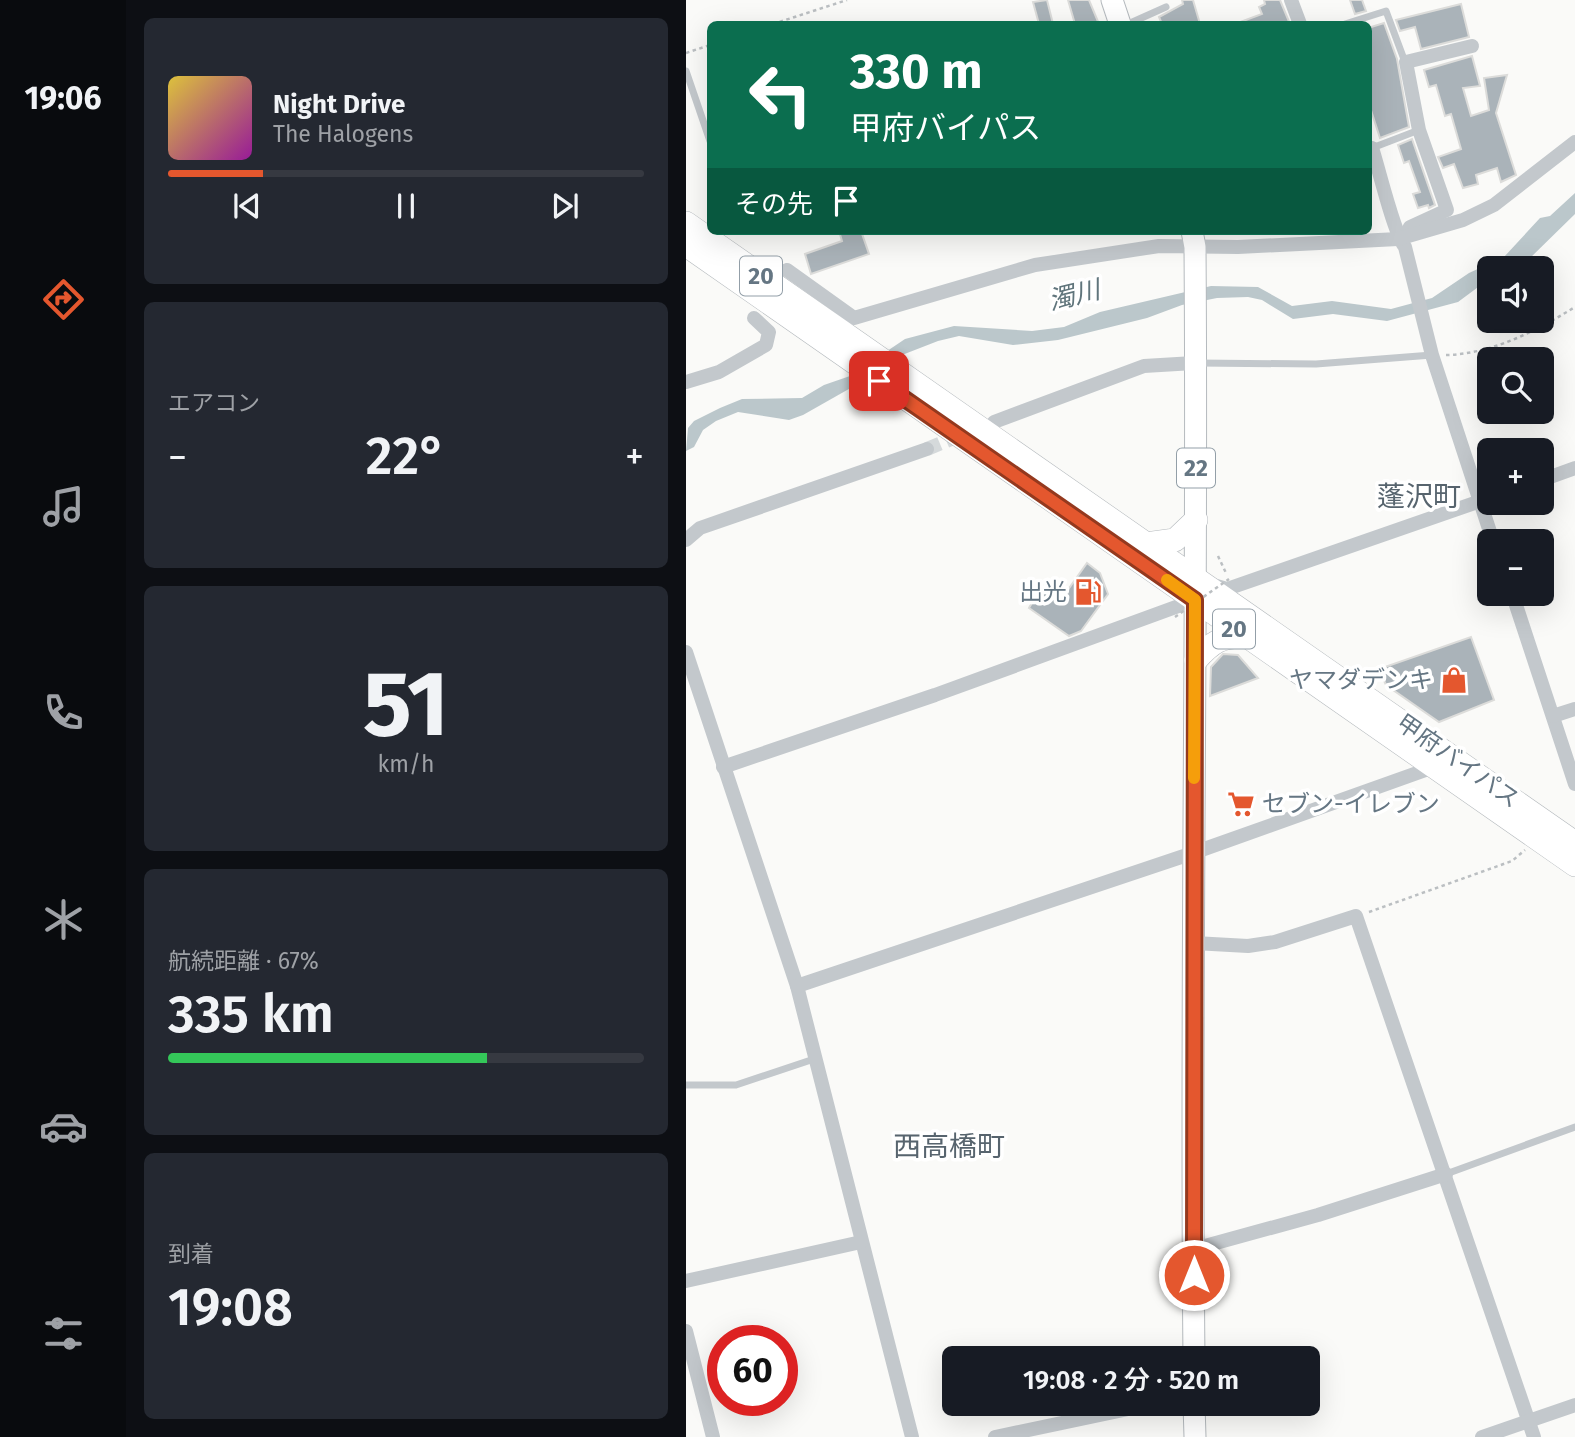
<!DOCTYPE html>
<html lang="ja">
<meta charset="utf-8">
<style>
:root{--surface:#171b24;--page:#242831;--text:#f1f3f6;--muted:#9ea1a6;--line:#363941;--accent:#e4572e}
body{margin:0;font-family:"Fira Sans","Noto Sans JP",sans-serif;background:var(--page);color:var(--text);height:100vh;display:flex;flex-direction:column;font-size:26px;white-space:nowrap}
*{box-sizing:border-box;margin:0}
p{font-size:23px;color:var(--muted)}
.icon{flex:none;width:38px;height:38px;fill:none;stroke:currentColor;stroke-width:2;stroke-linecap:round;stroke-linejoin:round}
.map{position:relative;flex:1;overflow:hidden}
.sheet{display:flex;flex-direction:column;gap:18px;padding:18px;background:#0d0f14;width:560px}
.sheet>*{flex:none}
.top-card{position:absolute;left:21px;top:21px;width:665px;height:214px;border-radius:10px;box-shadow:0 7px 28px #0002;background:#0b6e4f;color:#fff;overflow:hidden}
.fabs{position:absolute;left:791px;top:256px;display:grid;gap:14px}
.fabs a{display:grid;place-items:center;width:77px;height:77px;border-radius:10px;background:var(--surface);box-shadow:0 7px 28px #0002;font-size:35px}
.speed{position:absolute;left:21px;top:1325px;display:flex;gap:14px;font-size:35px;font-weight:700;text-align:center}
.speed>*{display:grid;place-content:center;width:91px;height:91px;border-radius:50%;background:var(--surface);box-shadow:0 7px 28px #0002;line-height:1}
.speed .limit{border:10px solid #d22;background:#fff;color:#111}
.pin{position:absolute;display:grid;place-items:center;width:60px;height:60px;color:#fff;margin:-30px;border-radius:14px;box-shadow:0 4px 10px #0006}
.me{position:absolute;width:77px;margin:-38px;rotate:0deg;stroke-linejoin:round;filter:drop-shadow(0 0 5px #0008)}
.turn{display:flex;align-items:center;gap:24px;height:147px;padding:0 28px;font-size:32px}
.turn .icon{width:91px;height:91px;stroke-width:2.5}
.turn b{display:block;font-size:49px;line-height:60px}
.then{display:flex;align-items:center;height:66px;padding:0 28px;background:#0003;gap:14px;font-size:26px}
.big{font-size:52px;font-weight:600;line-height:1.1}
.sheet .card{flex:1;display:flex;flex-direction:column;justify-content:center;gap:10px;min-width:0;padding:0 24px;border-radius:10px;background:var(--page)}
.sheet .dial{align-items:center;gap:0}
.dial b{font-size:91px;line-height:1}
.song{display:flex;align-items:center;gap:21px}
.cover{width:84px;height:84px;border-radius:10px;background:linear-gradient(135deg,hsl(50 70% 55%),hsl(300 70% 35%))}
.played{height:7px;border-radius:4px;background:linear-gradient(90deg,var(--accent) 20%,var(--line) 20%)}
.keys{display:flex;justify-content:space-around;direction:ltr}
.heat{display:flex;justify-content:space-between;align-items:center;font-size:38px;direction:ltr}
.charge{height:10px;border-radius:5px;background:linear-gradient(90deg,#34c759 67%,var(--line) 0)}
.trip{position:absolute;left:256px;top:1346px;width:378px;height:70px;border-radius:10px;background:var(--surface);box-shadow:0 7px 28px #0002;font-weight:600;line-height:70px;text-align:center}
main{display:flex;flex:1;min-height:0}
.menu{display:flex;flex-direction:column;width:126px;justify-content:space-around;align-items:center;background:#090b0e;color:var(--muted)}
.menu .icon{width:49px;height:49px}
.menu .active{color:var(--accent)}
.menu b{font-size:32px;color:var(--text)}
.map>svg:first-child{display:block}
.water{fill:#bbc7cb}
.building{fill:#aab3b9;stroke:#dcdcda;stroke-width:2}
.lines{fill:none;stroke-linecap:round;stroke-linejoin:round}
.minor-tunnel{stroke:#d5d9db;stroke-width:14;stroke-dasharray:14 7;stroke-linecap:butt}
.primary-casing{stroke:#b5babe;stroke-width:23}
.trunk-casing{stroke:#b4b9bd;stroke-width:24}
.path{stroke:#bbbfc2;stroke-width:2.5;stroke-dasharray:3.5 3.5;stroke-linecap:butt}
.service{stroke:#c3c8cc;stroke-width:7}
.minor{stroke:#c3c8cc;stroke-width:14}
.primary{stroke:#fff;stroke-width:21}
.trunk{stroke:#fff;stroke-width:23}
.path-bridge{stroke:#bbbfc2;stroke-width:2.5;stroke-dasharray:3.5 3.5;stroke-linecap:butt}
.route-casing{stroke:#94391e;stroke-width:18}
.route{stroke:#e4572e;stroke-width:12}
.slow{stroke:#f59e0b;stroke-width:12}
.labels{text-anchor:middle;stroke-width:7;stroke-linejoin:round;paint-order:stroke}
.shield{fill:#fff;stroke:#939fa8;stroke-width:2}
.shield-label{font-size:23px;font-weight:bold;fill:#657683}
.poi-label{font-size:24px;fill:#657683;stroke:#fff;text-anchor:end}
.street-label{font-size:24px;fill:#657683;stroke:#fff}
.water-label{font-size:26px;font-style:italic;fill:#60757c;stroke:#fff}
.quarter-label{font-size:28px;fill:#57646e;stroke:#fff}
</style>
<main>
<nav class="menu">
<b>19:06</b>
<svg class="icon active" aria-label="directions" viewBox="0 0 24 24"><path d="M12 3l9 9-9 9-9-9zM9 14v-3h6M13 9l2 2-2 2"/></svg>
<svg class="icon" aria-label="music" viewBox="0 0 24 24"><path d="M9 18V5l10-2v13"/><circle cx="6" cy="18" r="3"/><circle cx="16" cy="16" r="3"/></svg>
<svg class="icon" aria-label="phone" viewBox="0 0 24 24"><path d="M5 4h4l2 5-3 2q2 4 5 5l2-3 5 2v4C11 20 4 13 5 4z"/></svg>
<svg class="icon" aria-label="climate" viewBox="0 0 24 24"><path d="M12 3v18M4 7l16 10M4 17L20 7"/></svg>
<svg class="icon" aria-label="car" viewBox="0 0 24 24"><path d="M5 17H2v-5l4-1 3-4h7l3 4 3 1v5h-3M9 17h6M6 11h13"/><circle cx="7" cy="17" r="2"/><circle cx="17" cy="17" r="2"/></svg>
<svg class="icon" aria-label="filters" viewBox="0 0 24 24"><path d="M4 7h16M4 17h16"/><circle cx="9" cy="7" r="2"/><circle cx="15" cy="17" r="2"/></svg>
</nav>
<section class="sheet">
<div class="card">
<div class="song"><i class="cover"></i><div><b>Night Drive</b><p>The Halogens</p></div></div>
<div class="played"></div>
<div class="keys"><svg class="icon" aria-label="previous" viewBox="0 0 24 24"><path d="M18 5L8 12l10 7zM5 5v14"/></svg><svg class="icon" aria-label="pause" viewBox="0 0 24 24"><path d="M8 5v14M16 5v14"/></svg><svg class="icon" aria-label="next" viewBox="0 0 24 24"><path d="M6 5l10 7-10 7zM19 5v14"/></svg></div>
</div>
<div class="card"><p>エアコン</p>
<div class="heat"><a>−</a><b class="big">22°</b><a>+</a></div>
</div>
<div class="card dial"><b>51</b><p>km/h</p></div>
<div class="card"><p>航続距離 · 67%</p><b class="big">335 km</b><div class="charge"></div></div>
<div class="card"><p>到着</p><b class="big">19:08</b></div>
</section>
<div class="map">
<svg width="889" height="1437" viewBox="0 0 889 1437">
<rect width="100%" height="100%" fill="#fafaf8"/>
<path class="water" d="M889 193V214L841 261 826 268H803V279L772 302 701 321 647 314 607 319 576 300 562 297 531 298 496 305 461 318 372 340 327 345 273 336 252 341 216 355 177 381 117 415 103 420 52 412 30 421 17 430 8 447 0 451 2 428 8 421 34 408 56 399 116 398 138 385 164 376 219 339 268 326 346 331 378 327 414 312 525 286 572 287 606 306 646 301 705 309 746 298 783 273 818 257 854 218 864 216Z"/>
<g class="building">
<path d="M361 0 367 24H353L347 2Z"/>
<path d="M382 0H403L413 24H389Z"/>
<path d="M496 0H507L514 24H476L473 17 497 4Z"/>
<path d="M578 0H594L604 24H549L576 14 573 7 579 4Z"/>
<path d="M664 0H676L680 11 669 14Z"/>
<path d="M775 4 783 37 735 49 729 27 714 31 710 20Z"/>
<path d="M698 23 711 59 723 127 694 138 682 101V28Z"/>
<path d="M786 56 794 86 777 88 785 116 803 110 798 78 821 75 810 113 830 175 815 182 811 168 790 175 792 184 777 188 768 164 757 168 752 157 775 149 765 114 759 116 750 85 743 87 738 70Z"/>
<path d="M726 139 749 205 743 208 742 205 732 208 727 194 734 192 723 161 718 163 712 145Z"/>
<path d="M153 231H175L183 254 125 274 119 254 156 241Z"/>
<path d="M401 563 414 573 422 594 395 631 383 636 343 608 354 589 374 601Z"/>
<path d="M785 637 808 700 753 722 700 685 693 669Z"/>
<path d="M537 654 552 655 572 678 524 696 525 667Z"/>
</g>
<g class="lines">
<path class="minor-tunnel" d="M241 449 277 434"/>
<defs>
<g id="primary">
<path d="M426 0 434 24"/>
<path d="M506 231 509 247C512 618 504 988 508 1358"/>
<path d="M508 1404 509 1437"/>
</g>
<g id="trunk">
<path d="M0 223 889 843"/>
<path d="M0 245 889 865"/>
<path d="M460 544 489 540 510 520"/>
<path d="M510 660C525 643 536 635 559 637"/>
</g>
</defs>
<use href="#primary" class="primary-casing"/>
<use href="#trunk" class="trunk-casing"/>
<g class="path">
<path d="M87 24 161 0"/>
<path d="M0 53 24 45"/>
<path d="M760 355C806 354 850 331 889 307"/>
<path d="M532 556 540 573"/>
<path d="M683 912 826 861 839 850"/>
</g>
<g class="service">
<path d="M442 24 480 7"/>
<path d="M659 24 700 11 719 62"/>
<path d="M0 71 24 141"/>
<path d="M686 148 733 130"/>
<path d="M512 363 630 364 746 355"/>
<path d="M0 1085H50L131 1058"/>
<path d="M760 1174 889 1127"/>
</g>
<g class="minor">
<path d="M605 0 614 24"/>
<path d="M682 147 686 148C693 169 708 234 719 247L746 355 807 541"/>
<path d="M721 233 724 227 761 210 733 130 720 62 786 46"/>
<path d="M101 270 168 318 349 265 473 246 552 247 712 239 777 220 808 205 889 142"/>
<path d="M0 382 33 372 80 345 83 332 68 318"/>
<path d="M308 422 458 366 508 363"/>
<path d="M856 480 889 468"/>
<path d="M0 540 14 528 241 449"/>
<path d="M527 585 541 589 803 498"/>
<path d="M826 593 889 784"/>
<path d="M0 652 111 986 226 1437"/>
<path d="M867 716 889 709"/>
<path d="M37 767 249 695 509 600"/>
<path d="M508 943 562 946 589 942 670 916 848 1437"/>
<path d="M111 986 507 853 748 767"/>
<path d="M508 1249 632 1215 760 1174"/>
<path d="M0 1281 175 1242"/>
<path d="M0 1331 27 1437"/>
<path d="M309 1437 466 1404"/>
<path d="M796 1437 889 1405"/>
</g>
<use href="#primary" class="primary"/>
<use href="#trunk" class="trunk"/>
<path class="path-bridge" d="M489 617 543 579"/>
</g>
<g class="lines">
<defs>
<path id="route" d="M193 381 509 600 508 1275"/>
</defs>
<use href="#route" class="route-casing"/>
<use href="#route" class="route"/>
<path class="slow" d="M481 580 509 600 508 778"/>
</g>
<defs>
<symbol id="fuel-bare" viewBox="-9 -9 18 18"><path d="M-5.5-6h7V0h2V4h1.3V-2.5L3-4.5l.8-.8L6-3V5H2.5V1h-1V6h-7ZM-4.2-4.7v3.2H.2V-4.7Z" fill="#e4572e" stroke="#fff" stroke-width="2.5" paint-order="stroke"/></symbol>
<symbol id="shop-bare" viewBox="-9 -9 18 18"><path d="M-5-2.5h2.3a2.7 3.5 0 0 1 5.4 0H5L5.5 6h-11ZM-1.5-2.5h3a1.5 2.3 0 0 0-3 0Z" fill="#e4572e" stroke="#fff" stroke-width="2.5" paint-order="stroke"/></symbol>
<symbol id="supermarket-bare" viewBox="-9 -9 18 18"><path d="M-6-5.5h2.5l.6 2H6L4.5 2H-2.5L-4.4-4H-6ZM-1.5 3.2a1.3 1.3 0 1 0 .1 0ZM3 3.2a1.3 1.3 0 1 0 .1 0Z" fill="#e4572e" stroke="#fff" stroke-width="2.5" paint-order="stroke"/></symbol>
</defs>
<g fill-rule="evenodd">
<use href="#fuel-bare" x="383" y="573" width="38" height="38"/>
<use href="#shop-bare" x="749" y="661" width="38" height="38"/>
<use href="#supermarket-bare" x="536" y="785" width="38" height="38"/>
</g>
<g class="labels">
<g class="shield">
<rect x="54" y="256.5" width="42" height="39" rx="5"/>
<rect x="491" y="448.5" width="38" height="39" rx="5"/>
<rect x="527" y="609.5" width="42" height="39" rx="5"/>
</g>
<g class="shield-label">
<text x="75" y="284">20</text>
<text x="510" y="476">22</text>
<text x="548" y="637">20</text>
</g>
<g class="poi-label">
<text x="381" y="600">出光</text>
<text x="747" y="688">ヤマダデンキ</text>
<text x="576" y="812" text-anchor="start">セブン-イレブン</text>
</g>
<g class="street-label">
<text transform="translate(772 761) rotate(35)" y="8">甲府バイパス</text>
</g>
<g class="water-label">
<text transform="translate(388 295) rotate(-14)" y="9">濁川</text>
</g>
<g class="quarter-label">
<text x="733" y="506">蓬沢町</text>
<text x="263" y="1156">西高橋町</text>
</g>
</g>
</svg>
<div class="fabs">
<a><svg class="icon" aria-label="sound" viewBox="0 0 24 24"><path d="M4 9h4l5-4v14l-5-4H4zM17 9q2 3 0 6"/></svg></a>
<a><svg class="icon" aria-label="search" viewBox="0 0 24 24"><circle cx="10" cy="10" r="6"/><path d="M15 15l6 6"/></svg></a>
<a>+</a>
<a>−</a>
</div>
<div class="speed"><div class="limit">60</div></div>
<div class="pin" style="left:193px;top:381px;background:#d93025"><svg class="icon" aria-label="arrive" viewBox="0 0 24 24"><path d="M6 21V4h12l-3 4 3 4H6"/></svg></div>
<svg class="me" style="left:508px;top:1275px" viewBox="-20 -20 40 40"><circle r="17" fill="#e4572e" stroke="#fff" stroke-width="3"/><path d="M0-11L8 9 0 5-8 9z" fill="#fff"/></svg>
<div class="trip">19:08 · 2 分 · 520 m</div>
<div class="top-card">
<div class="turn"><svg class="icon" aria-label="left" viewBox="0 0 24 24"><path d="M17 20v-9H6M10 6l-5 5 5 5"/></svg><div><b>330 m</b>甲府バイパス</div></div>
<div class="then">その先<svg class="icon" aria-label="arrive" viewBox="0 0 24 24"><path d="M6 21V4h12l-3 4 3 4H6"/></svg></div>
</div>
</div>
</main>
